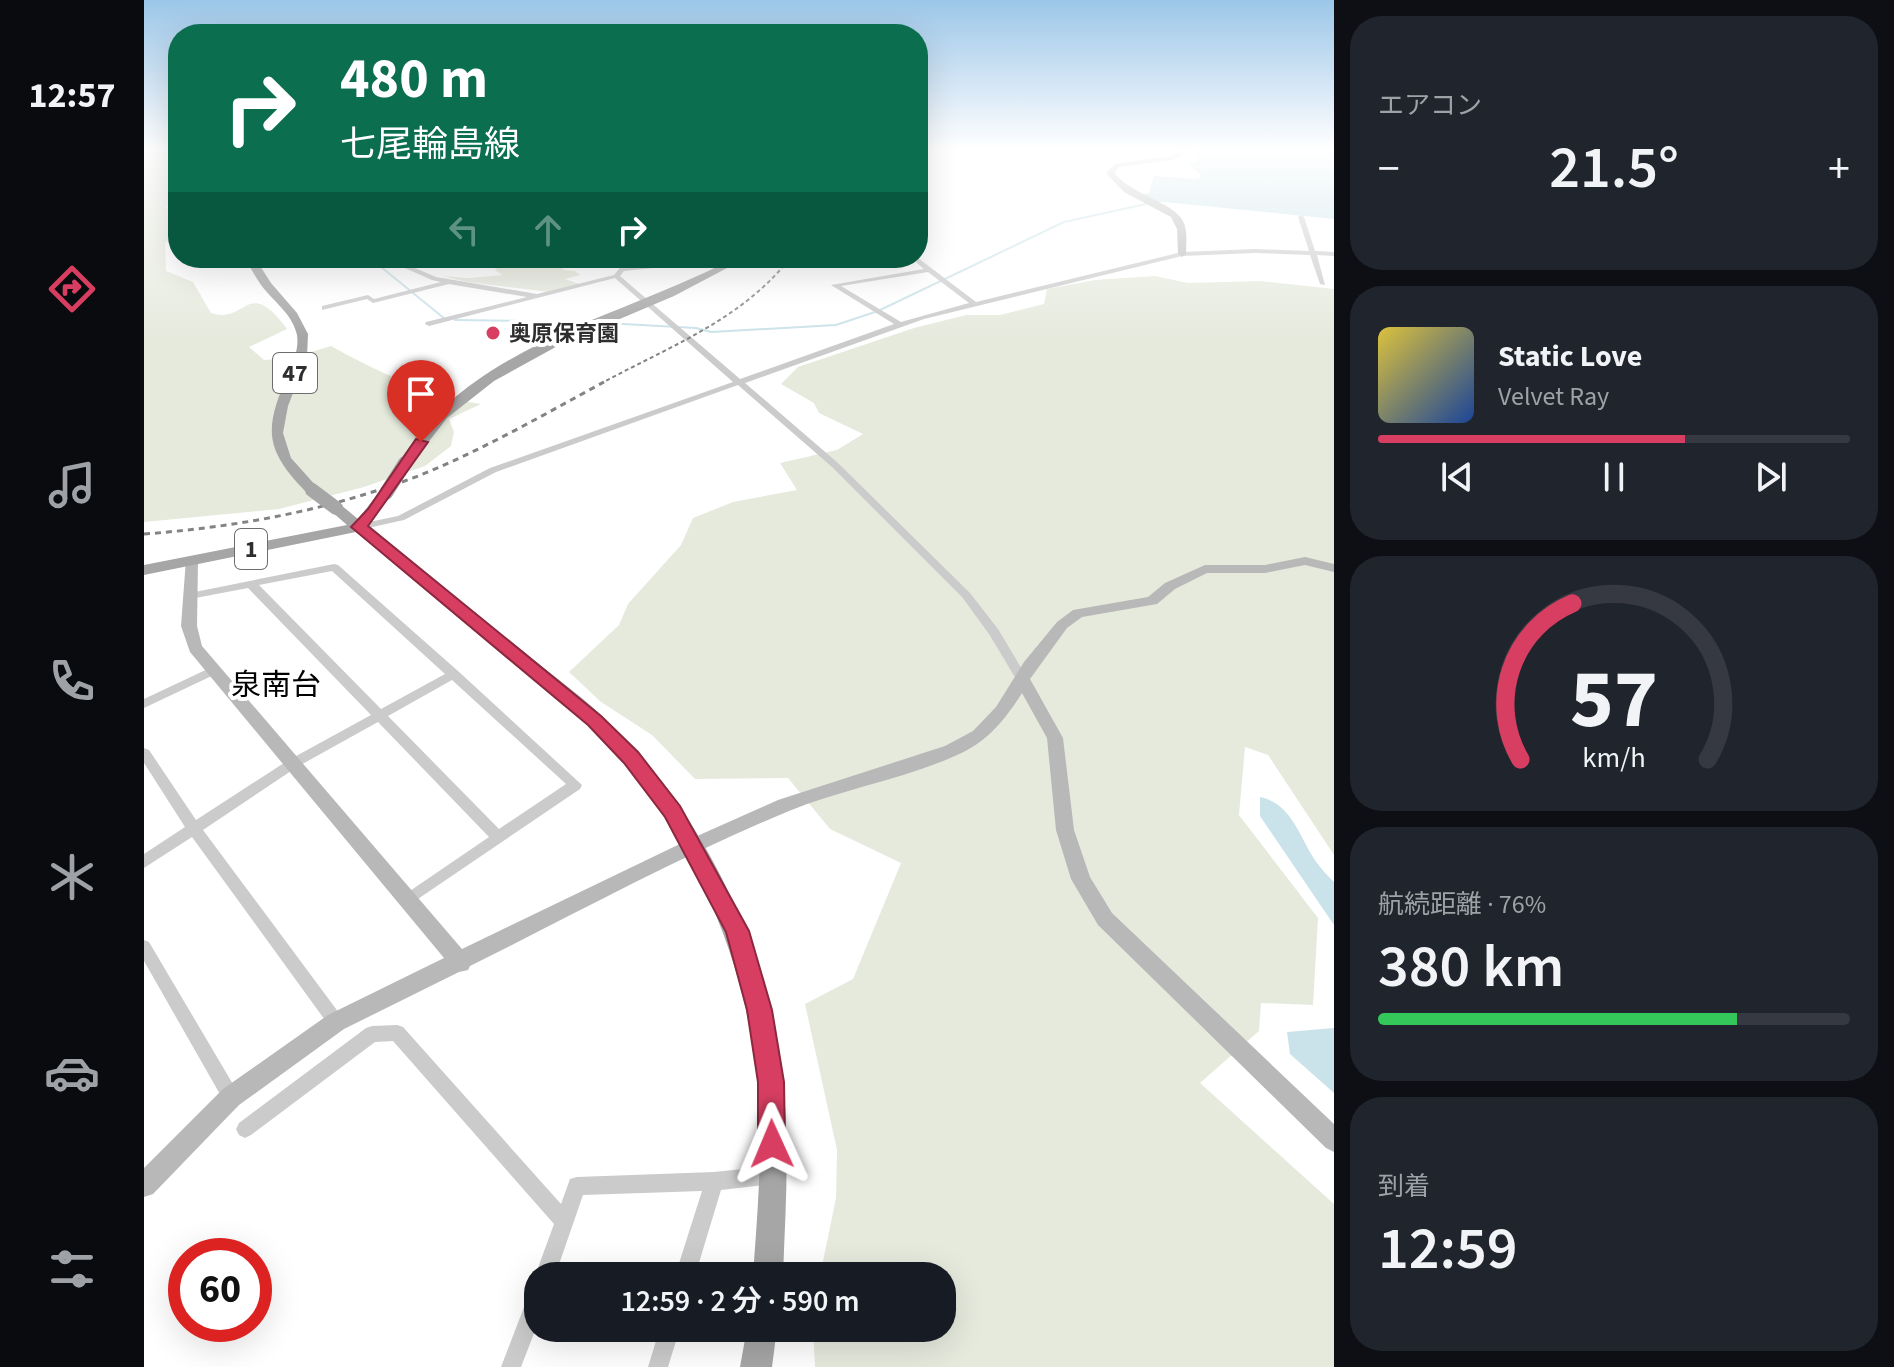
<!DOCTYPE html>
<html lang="ja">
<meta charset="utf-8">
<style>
:root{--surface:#171b24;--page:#20242c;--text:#f1f3f6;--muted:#9ea1a6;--line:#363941;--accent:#d73e61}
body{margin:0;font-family:"Source Sans 3","Noto Sans JP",sans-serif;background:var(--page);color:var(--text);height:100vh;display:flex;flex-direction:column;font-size:30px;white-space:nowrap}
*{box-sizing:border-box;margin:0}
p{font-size:26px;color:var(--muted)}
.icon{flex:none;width:44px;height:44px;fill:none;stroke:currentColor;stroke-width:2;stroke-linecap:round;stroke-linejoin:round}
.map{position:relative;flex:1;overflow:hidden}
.details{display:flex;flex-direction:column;gap:16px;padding:16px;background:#0d0f14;width:560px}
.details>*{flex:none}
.top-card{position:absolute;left:24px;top:24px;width:760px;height:244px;border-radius:32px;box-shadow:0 8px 32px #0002;background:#0b6e4f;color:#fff;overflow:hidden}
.speed{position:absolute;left:24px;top:1238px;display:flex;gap:16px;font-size:40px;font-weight:700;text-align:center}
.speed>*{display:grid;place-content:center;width:104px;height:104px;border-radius:50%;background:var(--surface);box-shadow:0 8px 32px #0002;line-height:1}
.speed .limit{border:12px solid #d22;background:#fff;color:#111}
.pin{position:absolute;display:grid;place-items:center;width:68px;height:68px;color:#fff;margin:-82px -34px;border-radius:50% 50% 50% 0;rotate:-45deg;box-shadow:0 0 8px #0007}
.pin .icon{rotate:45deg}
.me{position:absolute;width:88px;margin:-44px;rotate:359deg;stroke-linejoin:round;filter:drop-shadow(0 0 6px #0008)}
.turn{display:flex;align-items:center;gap:28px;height:168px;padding:0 40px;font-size:36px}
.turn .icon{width:104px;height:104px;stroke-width:2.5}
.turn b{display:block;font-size:56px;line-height:68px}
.lanes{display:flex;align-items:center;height:76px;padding:0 40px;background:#0003;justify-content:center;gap:40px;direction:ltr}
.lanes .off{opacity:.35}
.big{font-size:60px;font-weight:600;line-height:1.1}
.details .tile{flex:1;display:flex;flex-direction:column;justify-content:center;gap:12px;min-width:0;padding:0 28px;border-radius:32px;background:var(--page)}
.details .dial{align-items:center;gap:0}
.dial svg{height:208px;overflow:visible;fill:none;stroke:var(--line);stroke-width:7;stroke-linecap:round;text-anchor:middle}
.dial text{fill:var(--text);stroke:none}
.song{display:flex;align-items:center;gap:24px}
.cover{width:96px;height:96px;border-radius:12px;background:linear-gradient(135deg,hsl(50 70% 55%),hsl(220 70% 35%))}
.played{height:8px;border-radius:4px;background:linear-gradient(90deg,var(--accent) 65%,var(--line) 65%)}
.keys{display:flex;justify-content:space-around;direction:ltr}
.heat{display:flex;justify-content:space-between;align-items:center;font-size:44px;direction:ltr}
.charge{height:12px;border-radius:6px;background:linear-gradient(90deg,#34c759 76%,var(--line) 0)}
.trip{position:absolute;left:380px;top:1262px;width:432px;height:80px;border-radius:32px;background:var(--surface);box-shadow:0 8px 32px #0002;font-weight:600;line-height:80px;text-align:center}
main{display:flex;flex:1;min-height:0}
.dock{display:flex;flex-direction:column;width:144px;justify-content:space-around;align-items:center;background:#090b0e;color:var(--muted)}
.dock .icon{width:56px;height:56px}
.dock .active{color:var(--accent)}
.dock b{font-size:36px;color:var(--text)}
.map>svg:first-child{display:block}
.green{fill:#e6eadd}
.water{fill:#cae2e9}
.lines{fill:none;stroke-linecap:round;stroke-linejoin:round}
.stream{stroke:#cae2e9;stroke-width:2}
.street{fill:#cbcbcb;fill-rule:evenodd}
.secondary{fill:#b8b8b8;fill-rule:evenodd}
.primary{fill:#a6a6a6;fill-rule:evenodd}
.rail-far1{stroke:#838383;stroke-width:2;stroke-dasharray:4 3;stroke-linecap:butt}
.rail{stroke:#838383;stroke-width:3;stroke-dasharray:6 5;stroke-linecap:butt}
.primary-bridge{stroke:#a6a6a6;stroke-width:14}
.route{fill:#d73e61;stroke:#8c283f;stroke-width:2}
.poi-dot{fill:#d73e61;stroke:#fff;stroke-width:3}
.labels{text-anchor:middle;stroke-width:8;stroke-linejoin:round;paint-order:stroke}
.far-poi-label{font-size:22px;font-weight:bold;fill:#2e2e2e;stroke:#fff;text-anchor:start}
.shield{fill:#fff;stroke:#6d6d6d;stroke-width:2}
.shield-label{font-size:24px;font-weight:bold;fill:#2e2e2e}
.quarter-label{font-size:30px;fill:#000;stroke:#fff}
</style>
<main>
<nav class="dock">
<b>12:57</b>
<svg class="icon active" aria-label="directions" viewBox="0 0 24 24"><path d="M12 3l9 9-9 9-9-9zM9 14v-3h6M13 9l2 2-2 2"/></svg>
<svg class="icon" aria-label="music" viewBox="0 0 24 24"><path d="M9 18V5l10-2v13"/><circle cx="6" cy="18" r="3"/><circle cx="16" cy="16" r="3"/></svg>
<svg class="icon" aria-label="phone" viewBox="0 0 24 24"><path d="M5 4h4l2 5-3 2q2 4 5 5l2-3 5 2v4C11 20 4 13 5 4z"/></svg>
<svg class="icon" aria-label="climate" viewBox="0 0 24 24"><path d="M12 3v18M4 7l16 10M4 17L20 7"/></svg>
<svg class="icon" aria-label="car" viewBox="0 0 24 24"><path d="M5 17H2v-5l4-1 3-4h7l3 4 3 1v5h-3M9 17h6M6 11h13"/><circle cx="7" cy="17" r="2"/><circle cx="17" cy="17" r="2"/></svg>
<svg class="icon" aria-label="filters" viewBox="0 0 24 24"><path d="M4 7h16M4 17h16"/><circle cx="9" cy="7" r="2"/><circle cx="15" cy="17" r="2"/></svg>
</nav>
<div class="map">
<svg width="1190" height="1367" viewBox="0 0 1190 1367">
<rect width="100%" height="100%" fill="#fff"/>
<g class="green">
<path d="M0 148H34V204L20 208 34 210V232L21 243 22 271 49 282 67 313C103 325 103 275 143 329L105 347 120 360 148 358 187 346C236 373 282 395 337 404L305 419 310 432 307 446 281 466 220 487 135 509 0 522Z"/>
<path d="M360 258H430L420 260 419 270 431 271 436 275 421 279 435 284 406 292 323 282 298 276 325 278 358 275 351 270Z"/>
<path d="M1011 276 1044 283 1117 281 1190 289V855L1124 755 1101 747 1095 815 1174 918 1169 1005 1117 1003 1115 1031 1056 1083 1190 1204V1367H671L669 1328H798V1276H676L692 1198 693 1150 661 1004 709 979 757 863 686 829 644 778 551 779 508 735 457 702 425 672 475 625 484 604 537 545 549 518 589 502 653 490 636 463 693 450 719 434 675 413 670 403 637 384 654 367 770 328 822 315H856L900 304 903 289 951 280Z"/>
</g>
<g class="water">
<path d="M1040 148H1190V219L1020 202 998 204 1011 201 999 194 1005 193 1010 176 1052 179 1058 176 1044 164 1051 162 1060 150Z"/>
<path d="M1116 797C1149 804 1155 838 1173 863 1178 870 1184 876 1190 882V925L1116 816Z"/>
<path d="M1190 1028V1093L1146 1054 1143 1032Z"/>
</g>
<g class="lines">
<g class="stream">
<path d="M226 258 301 319"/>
<path d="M311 320 444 322"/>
<path d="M461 323 552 328 567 332 692 325 734 311 920 222 1002 204"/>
</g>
<g class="street">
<path d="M1157 215 1160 217 1171 251 1190 252V256L1173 255 1181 285 1176 284 1166 255 1111 253 1038 256 780 319 601 383 694 463 826 593 854 629 885 681 883 684H875L845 634 818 597 688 467 594 385 352 472 260 520 215 530 210 527 211 525 254 516 346 468 589 382 471 278 285 326 281 324 282 322 383 297 305 284 229 303 223 299 178 310V306L224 295 230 299 297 282 288 280 238 258H247L292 277 393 294 470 275 484 258H490L484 266 567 258H590L587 260 480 271 476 276 596 379 750 324 687 285 780 269 767 258H774L832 302 1038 252 1111 249 1165 251 1154 217ZM784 272 825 303 757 322 697 286Z"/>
<path d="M190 564 194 565 314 671 438 785 436 789 265 905 260 903 258 899 260 895 345 837 234 722 153 767 59 830 198 1017 200 1022 198 1027 192 1030 186 1027 48 837 0 868V854L41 827 0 763V748L5 750 52 820 143 761 227 715 104 588 46 599 41 596 46 593ZM188 571 301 674 237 709 115 585ZM308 680 422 784 355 829 244 716Z"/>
<path d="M70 666 74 667 76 670 74 673 0 708V699Z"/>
<path d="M0 940 5 942 93 1091 96 1097 93 1103 87 1106 81 1103 0 961Z"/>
<path d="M253 1025 259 1027 417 1204 426 1179 433 1177 570 1172 628 1166 634 1169 637 1175 634 1181 628 1184 577 1190 551 1276H531L558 1191 439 1195 411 1276H394V1283L391 1276 410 1224 249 1041 231 1042 107 1135 101 1138 95 1135 92 1129 95 1123 222 1028 228 1026Z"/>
<path d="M394 1286V1323L377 1367H357L387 1289Z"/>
<path d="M516 1328H536L524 1367H504Z"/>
</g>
<g class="secondary">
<path d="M1046 148H1054L1028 160 975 167 970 173C987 194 1030 203 1039 221 1044 231 1042 244 1042 254L1038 257 1034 254 1033 229 1027 217 980 192 962 173 971 164 1027 156Z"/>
<path d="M1161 557 1190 564V572L1161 565 1121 573H1063L1031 589 1013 604 938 617 923 628 886 679 919 738 930 830 946 877 968 913 1190 1124V1152L1182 1148 954 925 927 879 912 830 903 738 878 693C861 720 843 742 813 755 761 779 698 789 645 811 536 856 431 914 326 966L324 970 315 972 200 1029 95 1105 9 1194 0 1197V1168L79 1089 184 1015 300 958 46 652 37 626 42 559H52L54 562 53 626 58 646 318 949 542 841 634 800 801 746 829 731 852 707 880 662 913 622 929 610 1004 597 1021 583 1061 565H1121Z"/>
</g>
<g class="primary">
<path d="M101 258H111L127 283 153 313 164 334 163 357 144 406 139 433 147 458 173 487V493H163C118 447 121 428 145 371 150 360 155 348 153 335 149 316 133 304 121 290 113 280 107 269 101 258Z"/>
<path d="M590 258H602L530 296 419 343 350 381 303 418 266 466H256L254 463C268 443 283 423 301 406 381 333 496 308 590 258Z"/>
<path d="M242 489 249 493 223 526C275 568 327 610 379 651 405 673 434 693 458 716 565 817 631 961 641 1107 645 1163 641 1220 639 1276H609C613 1219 618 1163 615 1106 608 963 547 828 446 726 422 702 393 682 366 660 315 617 264 575 212 532L0 575V565L203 525 187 511V505H197L214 519 237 490Z"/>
<path d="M603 1328H633L628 1367H596Z"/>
</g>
<path class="rail-far1" d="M456 384C524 347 598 320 646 258"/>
<path class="rail" d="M0 534C94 527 186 510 274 476 339 450 399 415 460 382"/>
<g class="primary-bridge">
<path d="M168 490 192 508"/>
<path d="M242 493 261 463"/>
</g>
</g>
<linearGradient id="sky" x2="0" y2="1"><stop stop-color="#9cc6e8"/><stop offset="0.44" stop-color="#fff"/><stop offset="1" stop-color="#fff" stop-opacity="0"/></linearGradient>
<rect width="1190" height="339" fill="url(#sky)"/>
<path class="route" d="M272 439 284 442 224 526 457 716 494 752 536 806 605 931 628 1010 640 1082 641 1144 637 1153 628 1157 618 1153 614 1144V1082L603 1010 582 932 521 817 480 763 444 725 207 527 224 509Z"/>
<circle class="poi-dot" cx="349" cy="333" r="8"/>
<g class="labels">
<g class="far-poi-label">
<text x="365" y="341">奥原保育園</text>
</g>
<g class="shield">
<rect x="129" y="353" width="44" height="40" rx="6"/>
<rect x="91" y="529" width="32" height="40" rx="6"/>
</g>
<g class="shield-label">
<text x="151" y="381">47</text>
<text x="107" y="557">1</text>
</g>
<g class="quarter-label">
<text x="132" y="695">泉南台</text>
</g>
</g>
</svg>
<div class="speed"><div class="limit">60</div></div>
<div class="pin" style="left:277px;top:442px;background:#d93025"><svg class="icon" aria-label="arrive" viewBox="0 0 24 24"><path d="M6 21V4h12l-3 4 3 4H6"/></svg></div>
<svg class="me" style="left:628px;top:1144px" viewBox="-20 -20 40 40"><path d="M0-17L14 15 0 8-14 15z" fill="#d73e61" stroke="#fff" stroke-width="4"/></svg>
<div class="trip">12:59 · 2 分 · 590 m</div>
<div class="top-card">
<div class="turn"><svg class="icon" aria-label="right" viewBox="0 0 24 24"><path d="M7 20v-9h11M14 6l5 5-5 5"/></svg><div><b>480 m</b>七尾輪島線</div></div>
<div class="lanes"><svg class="icon off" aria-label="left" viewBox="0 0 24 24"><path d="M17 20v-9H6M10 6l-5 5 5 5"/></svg><svg class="icon off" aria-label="ahead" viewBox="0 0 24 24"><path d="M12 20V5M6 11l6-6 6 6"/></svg><svg class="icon" aria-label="right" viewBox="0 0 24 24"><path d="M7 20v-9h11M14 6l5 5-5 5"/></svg></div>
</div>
</div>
<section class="details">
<div class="tile"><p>エアコン</p>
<div class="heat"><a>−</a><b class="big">21.5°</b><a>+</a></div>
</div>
<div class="tile">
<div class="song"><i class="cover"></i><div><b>Static Love</b><p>Velvet Ray</p></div></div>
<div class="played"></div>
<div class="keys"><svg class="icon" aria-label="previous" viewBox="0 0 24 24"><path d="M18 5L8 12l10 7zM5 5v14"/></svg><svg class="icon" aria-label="pause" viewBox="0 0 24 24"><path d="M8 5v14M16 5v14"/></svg><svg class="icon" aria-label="next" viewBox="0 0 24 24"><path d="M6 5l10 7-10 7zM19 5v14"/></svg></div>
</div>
<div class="tile dial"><svg viewBox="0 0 100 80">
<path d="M14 69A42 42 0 1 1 86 69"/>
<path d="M14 69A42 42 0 0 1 34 9" stroke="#d73e61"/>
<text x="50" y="56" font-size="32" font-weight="700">57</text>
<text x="50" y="72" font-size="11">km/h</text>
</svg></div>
<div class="tile"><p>航続距離 · 76%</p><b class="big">380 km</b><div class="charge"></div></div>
<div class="tile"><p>到着</p><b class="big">12:59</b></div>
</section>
</main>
